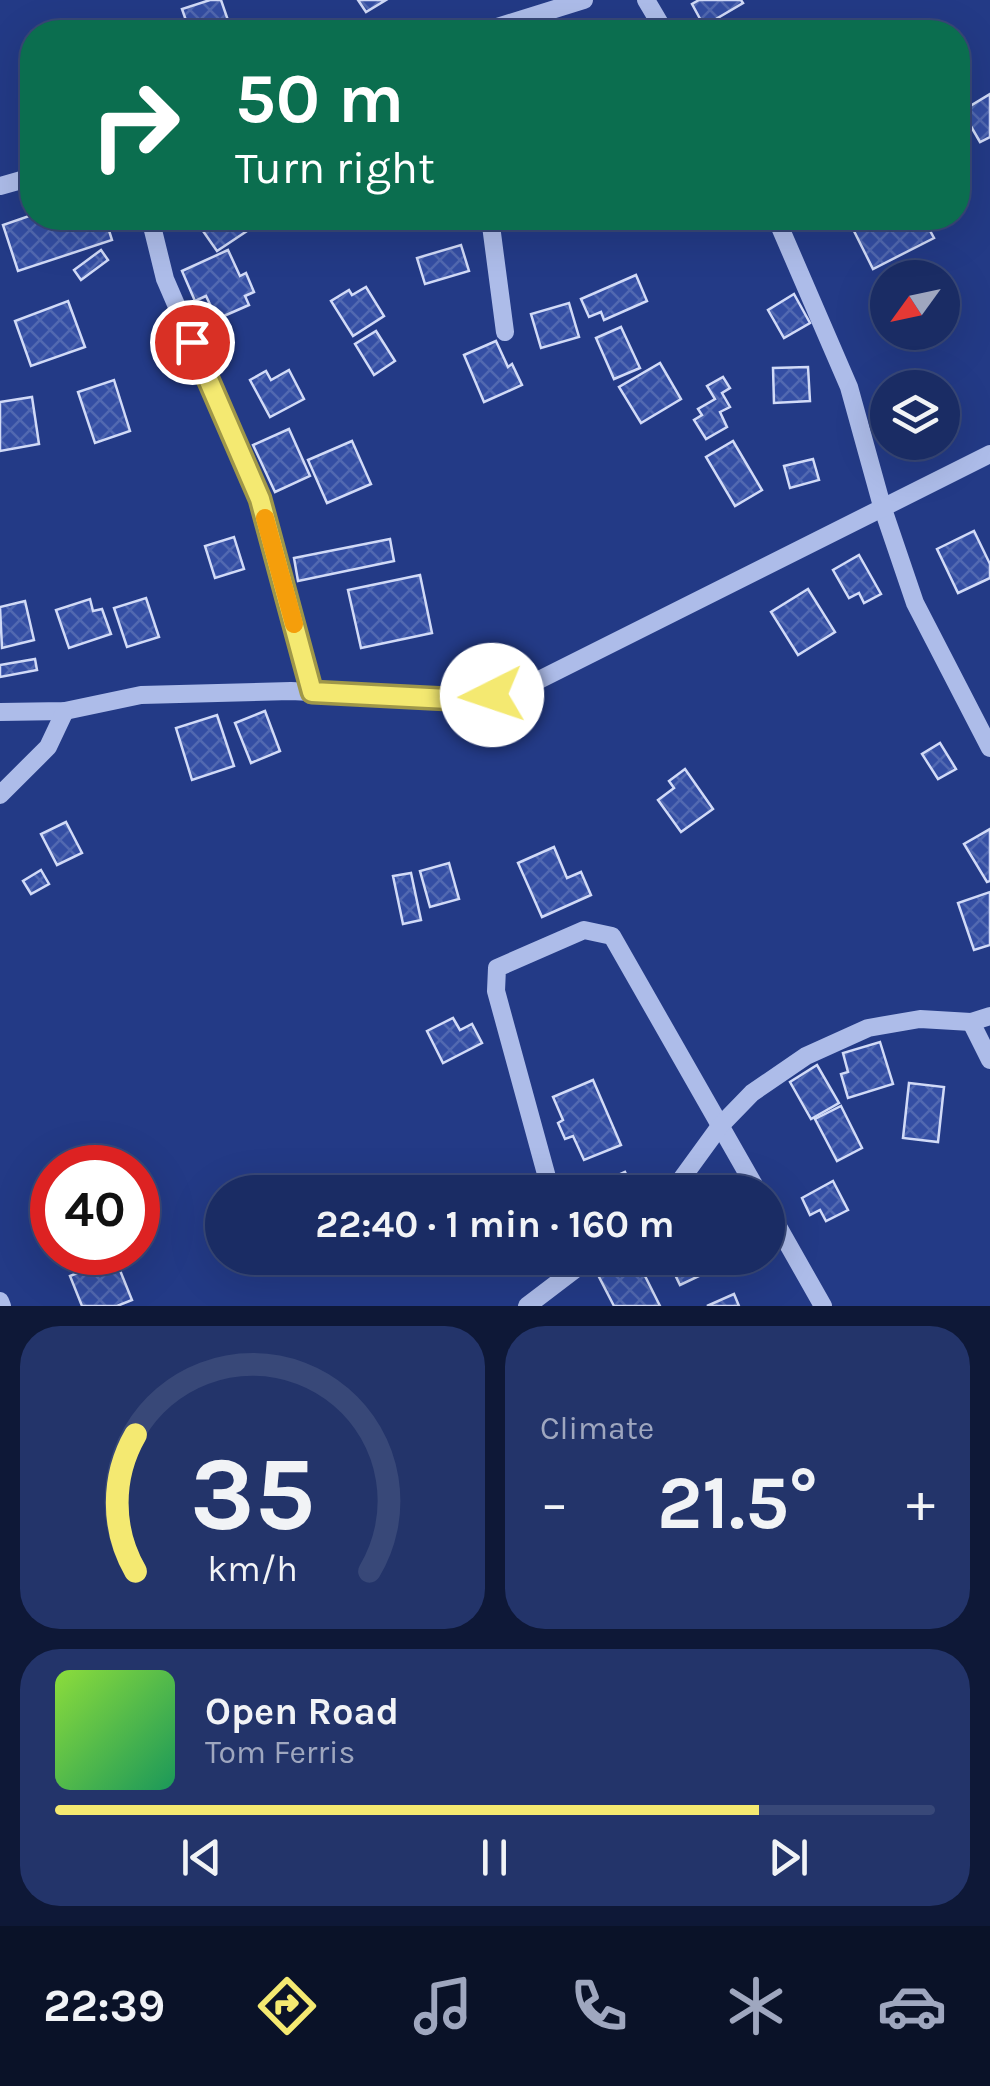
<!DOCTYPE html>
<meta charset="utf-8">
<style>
:root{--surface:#1a2c64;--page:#23346a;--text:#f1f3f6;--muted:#9fa7bf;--line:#384878;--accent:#f4e971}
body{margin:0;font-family:Karla,sans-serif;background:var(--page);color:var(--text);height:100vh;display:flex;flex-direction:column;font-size:38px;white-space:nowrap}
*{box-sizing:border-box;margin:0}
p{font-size:32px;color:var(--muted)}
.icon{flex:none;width:55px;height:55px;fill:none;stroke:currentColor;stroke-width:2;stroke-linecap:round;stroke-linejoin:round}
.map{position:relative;height:1306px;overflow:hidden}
.sheet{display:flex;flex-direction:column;gap:20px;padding:20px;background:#0e1837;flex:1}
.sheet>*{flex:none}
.hud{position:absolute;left:20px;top:20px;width:950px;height:210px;border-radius:40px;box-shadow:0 10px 40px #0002,0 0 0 2px var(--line);background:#0b6e4f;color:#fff;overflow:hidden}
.needle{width:65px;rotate:237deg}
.tools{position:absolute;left:870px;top:260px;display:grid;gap:20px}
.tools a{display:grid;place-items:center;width:90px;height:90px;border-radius:50%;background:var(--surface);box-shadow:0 10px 40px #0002,0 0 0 2px var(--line);font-size:50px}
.speed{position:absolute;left:30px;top:1145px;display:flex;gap:20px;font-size:50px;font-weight:700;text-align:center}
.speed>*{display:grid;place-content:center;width:130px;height:130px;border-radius:50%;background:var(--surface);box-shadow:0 10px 40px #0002,0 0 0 2px var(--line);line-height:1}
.speed .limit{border:15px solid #d22;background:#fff;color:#111}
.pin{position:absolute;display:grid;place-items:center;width:85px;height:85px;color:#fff;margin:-42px;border:5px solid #fff;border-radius:50%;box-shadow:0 2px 10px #0007}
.me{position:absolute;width:110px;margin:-55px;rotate:266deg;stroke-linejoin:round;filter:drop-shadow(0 0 8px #0008)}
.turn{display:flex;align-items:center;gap:35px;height:210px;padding:0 50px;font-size:45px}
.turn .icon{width:130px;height:130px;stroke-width:2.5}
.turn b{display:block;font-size:70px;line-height:85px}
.big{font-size:75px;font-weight:700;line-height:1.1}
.sheet .widget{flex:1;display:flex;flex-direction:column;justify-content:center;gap:15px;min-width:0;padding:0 35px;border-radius:40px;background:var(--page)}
.sheet .dial{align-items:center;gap:0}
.dial svg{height:260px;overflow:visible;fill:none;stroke:var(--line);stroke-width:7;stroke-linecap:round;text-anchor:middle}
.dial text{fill:var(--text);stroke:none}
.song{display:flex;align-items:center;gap:30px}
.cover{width:120px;height:120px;border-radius:15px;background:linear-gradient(135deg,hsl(90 70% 55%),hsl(150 70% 35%))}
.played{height:10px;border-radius:5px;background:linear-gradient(90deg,var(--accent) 80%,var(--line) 80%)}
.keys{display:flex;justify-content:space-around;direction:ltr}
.heat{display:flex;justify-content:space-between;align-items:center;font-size:55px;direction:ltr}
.sheet .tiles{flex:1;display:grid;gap:20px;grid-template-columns:1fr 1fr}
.widget:last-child{grid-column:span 2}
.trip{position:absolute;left:205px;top:1175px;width:580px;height:100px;border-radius:50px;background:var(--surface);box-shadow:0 10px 40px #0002,0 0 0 2px var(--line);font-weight:700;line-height:100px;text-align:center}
.tabs{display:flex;height:160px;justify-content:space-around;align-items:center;background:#0a1228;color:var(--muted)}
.tabs .icon{width:70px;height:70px}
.tabs .current{color:var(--accent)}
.tabs b{font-size:45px;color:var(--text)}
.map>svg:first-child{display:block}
.building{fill:url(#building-cross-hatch);stroke:#d1daf7;stroke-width:2.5}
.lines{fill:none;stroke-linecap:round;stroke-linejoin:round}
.minor{stroke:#adbce9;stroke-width:18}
.route-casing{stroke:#9f9749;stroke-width:25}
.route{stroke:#f4e971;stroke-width:18}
.slow{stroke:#f59e0b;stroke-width:18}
</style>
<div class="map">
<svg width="990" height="1306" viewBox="0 0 990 1306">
<defs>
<pattern id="building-cross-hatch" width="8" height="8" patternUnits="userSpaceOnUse" patternTransform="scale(2.5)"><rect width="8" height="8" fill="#344ea3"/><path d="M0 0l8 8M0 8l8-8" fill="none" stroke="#5269b1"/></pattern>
</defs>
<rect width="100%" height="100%" fill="#233a86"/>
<g class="building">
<path d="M210 0H221L232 32H190L182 9Z"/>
<path d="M358 0H386L366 12Z"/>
<path d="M699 0H741L743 3 704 26 692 4Z"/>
<path d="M990 94V137L980 142 962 111Z"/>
<path d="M32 215V218H105L112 240 18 271 3 225Z"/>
<path d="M219 218H260L262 221 217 251 203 231Z"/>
<path d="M595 218H631L599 228Z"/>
<path d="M871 218H923L934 238 873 269 852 227Z"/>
<path d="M461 245 469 271 425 284 417 258Z"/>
<path d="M101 250 108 260 81 280 74 270Z"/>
<path d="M228 250 240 276 246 273 254 292 245 296 249 305 217 319 206 296 195 301 182 271Z"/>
<path d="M636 275 647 301 604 320 601 312 589 317 581 299Z"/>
<path d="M366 287 384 316 353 336 331 301 349 290 352 295Z"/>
<path d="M794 294 810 323 784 338 768 310Z"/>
<path d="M68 301 85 347 31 366 15 321Z"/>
<path d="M569 303 579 337 541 348 531 314Z"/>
<path d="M621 327 640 368 614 379 596 338Z"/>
<path d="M376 331 395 361 374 375 355 344Z"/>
<path d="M496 341 508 367 512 364 522 385 484 402 464 355Z"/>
<path d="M660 363 681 399 641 423 619 387Z"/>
<path d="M808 367 810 401 774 403 773 368Z"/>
<path d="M289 370 304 399 270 417 250 380 266 371 271 380Z"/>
<path d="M723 377 730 388 722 393 730 407 720 412 727 427 706 439 694 420 702 415 698 409 715 399 707 386Z"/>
<path d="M114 380 130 431 95 443 78 392Z"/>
<path d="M32 397 39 444 0 451V402Z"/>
<path d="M289 429 310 476 275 492 253 445Z"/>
<path d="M352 441 371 484 327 503 308 460Z"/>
<path d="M733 441 762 490 735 506 706 457Z"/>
<path d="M813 459 819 480 790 488 784 466Z"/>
<path d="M974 531 990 564V578L958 593 937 549Z"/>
<path d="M234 537 244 569 215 578 205 546Z"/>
<path d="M390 539 394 561 298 581 294 558Z"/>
<path d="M859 555 881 594 864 603 859 593 849 598 833 570Z"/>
<path d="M420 575 432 633 361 648 348 590Z"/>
<path d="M808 589 835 632 798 655 771 612Z"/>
<path d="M146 598 159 637 127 647 114 608Z"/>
<path d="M90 599 93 611 102 609 111 634 69 648 56 610Z"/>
<path d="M25 601 34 640 2 648 0 607Z"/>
<path d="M35 659 37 670 0 677V665Z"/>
<path d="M265 711 280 751 251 763 235 723Z"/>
<path d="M217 715 234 766 192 780 176 728Z"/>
<path d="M940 743 956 769 938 779 922 754Z"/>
<path d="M685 769 713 809 681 832 658 800 674 788 669 781Z"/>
<path d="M66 822 82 853 57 865 41 834Z"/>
<path d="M990 829V881L987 882 964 844Z"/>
<path d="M554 847 567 878 581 872 591 895 542 917 518 863Z"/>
<path d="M449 863 459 899 430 907 420 871Z"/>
<path d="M41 870 49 884 31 894 23 881Z"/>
<path d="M411 873 421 920 403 924 393 876Z"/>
<path d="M990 892V945L974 950 958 903Z"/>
<path d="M453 1018 460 1030 472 1024 482 1043 443 1063 427 1031Z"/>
<path d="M880 1042 893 1084 848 1098 841 1074 848 1072 843 1053Z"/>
<path d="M817 1065 839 1103 811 1119 790 1082Z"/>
<path d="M593 1080 621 1145 584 1160 573 1136 565 1139 558 1123 563 1120 553 1097Z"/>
<path d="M909 1083 944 1087 938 1142 903 1138Z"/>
<path d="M841 1106 862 1148 837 1161 815 1119Z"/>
<path d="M625 1172 635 1192H591L589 1188Z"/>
<path d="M833 1181 848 1210 826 1221 820 1210 810 1215 802 1198Z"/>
<path d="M115 1258 132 1300 117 1306H82L70 1276Z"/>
<path d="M498 1258H538L502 1270Z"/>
<path d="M629 1258H636L660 1306H614L597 1273Z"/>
<path d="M667 1258H737L680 1285Z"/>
<path d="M734 1294 739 1306H707Z"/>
</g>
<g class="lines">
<g class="minor">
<path d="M646 0 665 32"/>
<path d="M481 32 584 0"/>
<path d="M0 186 32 177"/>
<path d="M150 218 165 279 260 499 312 692"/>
<path d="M490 218 505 332"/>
<path d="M776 218 849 387 882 506 915 603 990 748"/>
<path d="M0 712 65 711 141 695 291 691 468 700 517 691 990 454"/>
<path d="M0 795 48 747 65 711"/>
<path d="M971 1022 990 1060"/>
<path d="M551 1192 496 991 497 968 584 930 612 936 758 1192"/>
<path d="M672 1192 720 1126 752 1093 806 1056 868 1028 920 1019 971 1022 990 1016"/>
<path d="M768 1209 823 1306"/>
<path d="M0 1301 2 1306"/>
<path d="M527 1306 590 1258"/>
</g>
</g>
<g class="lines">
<defs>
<path id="route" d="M192 342 260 499 312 692 468 700 492 695"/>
</defs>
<use href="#route" class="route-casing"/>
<use href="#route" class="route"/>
<path class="slow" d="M265 518 294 624"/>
</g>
</svg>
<div class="tools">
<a><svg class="needle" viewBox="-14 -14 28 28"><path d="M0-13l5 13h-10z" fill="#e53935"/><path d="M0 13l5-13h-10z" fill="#9fa7bf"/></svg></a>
<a><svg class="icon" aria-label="layers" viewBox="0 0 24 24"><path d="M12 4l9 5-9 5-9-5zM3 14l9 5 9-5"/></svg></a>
</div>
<div class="speed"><div class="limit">40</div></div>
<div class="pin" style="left:192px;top:342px;background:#d93025"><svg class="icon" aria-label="arrive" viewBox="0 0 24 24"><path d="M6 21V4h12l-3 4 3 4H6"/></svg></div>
<svg class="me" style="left:492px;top:695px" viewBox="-20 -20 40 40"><circle r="19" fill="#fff"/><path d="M0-13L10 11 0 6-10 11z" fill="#f4e971"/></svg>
<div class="trip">22:40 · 1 min · 160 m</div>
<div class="hud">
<div class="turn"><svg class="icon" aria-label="right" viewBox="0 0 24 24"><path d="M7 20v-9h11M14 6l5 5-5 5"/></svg><div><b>50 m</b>Turn right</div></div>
</div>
</div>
<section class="sheet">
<div class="tiles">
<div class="widget dial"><svg viewBox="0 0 100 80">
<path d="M14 69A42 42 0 1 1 86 69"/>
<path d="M14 69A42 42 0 0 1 14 27" stroke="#f4e971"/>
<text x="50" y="56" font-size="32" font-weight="700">35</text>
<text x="50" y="72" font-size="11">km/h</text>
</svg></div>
<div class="widget"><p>Climate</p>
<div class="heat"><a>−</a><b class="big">21.5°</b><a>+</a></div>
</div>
<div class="widget">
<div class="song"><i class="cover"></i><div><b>Open Road</b><p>Tom Ferris</p></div></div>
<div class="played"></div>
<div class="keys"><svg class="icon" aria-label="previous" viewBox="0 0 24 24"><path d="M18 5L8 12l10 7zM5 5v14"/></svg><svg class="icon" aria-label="pause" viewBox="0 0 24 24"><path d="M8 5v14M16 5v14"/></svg><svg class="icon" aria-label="next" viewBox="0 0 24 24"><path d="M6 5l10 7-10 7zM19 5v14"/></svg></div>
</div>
</div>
</section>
<nav class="tabs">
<b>22:39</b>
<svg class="icon current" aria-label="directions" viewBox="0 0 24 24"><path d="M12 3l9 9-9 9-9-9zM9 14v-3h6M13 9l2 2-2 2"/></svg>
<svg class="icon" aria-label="music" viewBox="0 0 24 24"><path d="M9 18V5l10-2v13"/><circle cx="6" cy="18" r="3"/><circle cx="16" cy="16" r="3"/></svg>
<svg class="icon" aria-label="phone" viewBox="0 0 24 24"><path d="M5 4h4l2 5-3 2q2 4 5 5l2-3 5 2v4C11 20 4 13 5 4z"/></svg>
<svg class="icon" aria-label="climate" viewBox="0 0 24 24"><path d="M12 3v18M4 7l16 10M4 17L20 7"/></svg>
<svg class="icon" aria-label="car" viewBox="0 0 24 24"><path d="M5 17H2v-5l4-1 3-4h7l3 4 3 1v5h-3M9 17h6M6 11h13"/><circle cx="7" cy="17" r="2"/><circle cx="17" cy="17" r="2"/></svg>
</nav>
